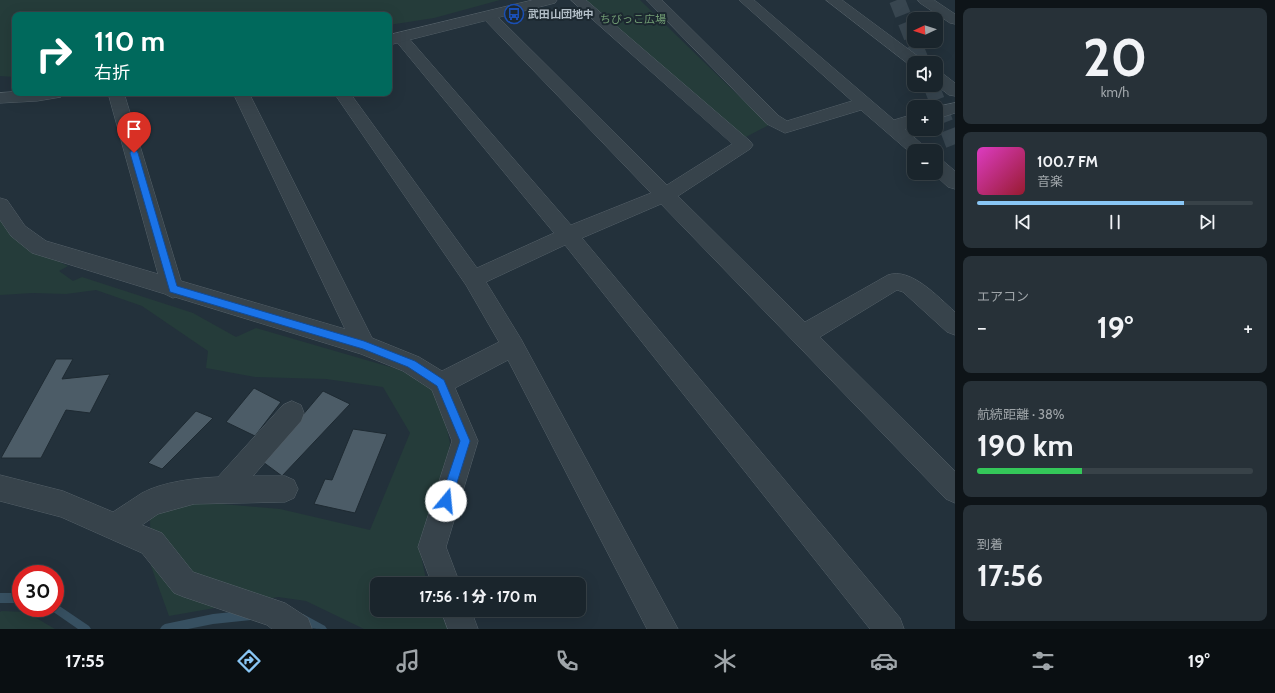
<!DOCTYPE html>
<html lang="ja">
<meta charset="utf-8">
<style>
:root{--surface:#1a252c;--page:#273138;--text:#f1f3f6;--muted:#9fa5a9;--line:#384248;--accent:#89c6f5}
body{margin:0;font-family:Cabin,"Noto Sans JP",sans-serif;background:var(--page);color:var(--text);height:100vh;display:flex;flex-direction:column;font-size:15px;white-space:nowrap}
*{box-sizing:border-box;margin:0}
p{font-size:13px;color:var(--muted)}
.icon{flex:none;width:22px;height:22px;fill:none;stroke:currentColor;stroke-width:2;stroke-linecap:round;stroke-linejoin:round}
.map{position:relative;flex:1;overflow:hidden}
.sheet{display:flex;flex-direction:column;gap:8px;padding:8px;background:#0e1418;width:320px}
.sheet>*{flex:none}
.banner{position:absolute;left:12px;top:12px;width:380px;height:84px;border-radius:8px;box-shadow:0 4px 16px #0002,0 0 0 1px var(--line);background:#00695c;color:#fff;overflow:hidden}
.needle{width:26px;rotate:266deg}
.fabs{position:absolute;left:907px;top:12px;display:grid;gap:8px}
.fabs a{display:grid;place-items:center;width:36px;height:36px;border-radius:8px;background:var(--surface);box-shadow:0 4px 16px #0002,0 0 0 1px var(--line);font-size:20px}
.speed{position:absolute;left:12px;top:565px;display:flex;gap:8px;font-size:20px;font-weight:700;text-align:center}
.speed>*{display:grid;place-content:center;width:52px;height:52px;border-radius:50%;background:var(--surface);box-shadow:0 4px 16px #0002,0 0 0 1px var(--line);line-height:1}
.speed .limit{border:6px solid #d22;background:#fff;color:#111}
.pin{position:absolute;display:grid;place-items:center;width:34px;height:34px;color:#fff;margin:-41px -17px;border-radius:50% 50% 50% 0;rotate:-45deg;box-shadow:0 0 4px #0007}
.pin .icon{rotate:45deg}
.me{position:absolute;width:44px;margin:-22px;rotate:17deg;stroke-linejoin:round;filter:drop-shadow(0 0 3px #0008)}
.turn{display:flex;align-items:center;gap:14px;height:84px;padding:0 16px;font-size:18px}
.turn .icon{width:52px;height:52px;stroke-width:2.5}
.turn b{display:block;font-size:28px;line-height:34px}
.big{font-size:30px;font-weight:800;line-height:1.1}
.sheet .widget{flex:1;display:flex;flex-direction:column;justify-content:center;gap:6px;min-width:0;padding:0 14px;border-radius:8px;background:var(--page)}
.sheet .dial{align-items:center;gap:0}
.dial b{font-size:52px;line-height:1}
.song{display:flex;align-items:center;gap:12px}
.cover{width:48px;height:48px;border-radius:6px;background:linear-gradient(135deg,hsl(310 70% 55%),hsl(350 70% 35%))}
.played{height:4px;border-radius:2px;background:linear-gradient(90deg,var(--accent) 75%,var(--line) 75%)}
.keys{display:flex;justify-content:space-around;direction:ltr}
.heat{display:flex;justify-content:space-between;align-items:center;font-size:22px;direction:ltr}
.charge{height:6px;border-radius:3px;background:linear-gradient(90deg,#34c759 38%,var(--line) 0)}
.trip{position:absolute;left:370px;top:577px;width:216px;height:40px;border-radius:8px;background:var(--surface);box-shadow:0 4px 16px #0002,0 0 0 1px var(--line);font-weight:800;line-height:40px;text-align:center}
.menu{display:flex;height:64px;justify-content:space-around;align-items:center;background:#0a0f12;color:var(--muted)}
.menu .icon{width:28px;height:28px}
.menu .selected{color:var(--accent)}
.menu b{font-size:18px;color:var(--text)}
main{display:flex;flex:1;min-height:0}
.map>svg:first-child{display:block}
.green{fill:#253c3a}
.lines{fill:none;stroke-linecap:round;stroke-linejoin:round}
.stream{fill:#375061;fill-rule:evenodd}
.building{fill:#4c5c67;stroke:#1e2a32}
.motorway-tunnel{stroke:#384650;stroke-width:16;stroke-dasharray:16 8;stroke-linecap:butt}
.minor-casing{stroke:#556169;stroke-width:1}
.tertiary-casing{stroke:#556169;stroke-width:1}
.minor{fill:#37434b;fill-rule:evenodd}
.tertiary{fill:#37434b;fill-rule:evenodd}
.route{fill:#1a73e8;stroke:#114b97}
.labels{text-anchor:middle;stroke-width:4;stroke-linejoin:round;paint-order:stroke}
.far-poi-label{font-size:11px;font-weight:bold;fill:#b2bec7;stroke:#1c2830;text-anchor:start}
.far-park-label{font-size:11px;fill:#719c73;stroke:#1c2830}
</style>
<main>
<div class="map">
<svg width="955" height="629" viewBox="0 0 955 629">
<rect width="100%" height="100%" fill="#23313b"/>
<g class="green">
<path d="M0 0H500L434 18 389 25V15H15V77L0 76Z"/>
<path d="M583 0H640L769 125 744 138Z"/>
<path d="M0 218 23 245 68 266 59 271 73 281 82 277 193 313 236 337 256 328 397 369 437 386 450 443 440 497 419 546 427 584H377V610H439L448 629H364L306 601 278 597 169 616 151 566 150 518 162 507 200 502 280 509 370 530 410 433 383 387 326 379 255 377 206 368 208 351 142 306 96 290 66 294 33 293 0 295Z"/>
<path d="M2 611 26 612 55 629H0V612Z"/>
</g>
<g class="lines">
<g class="stream">
<rect x="0" y="593" width="21" height="10"/>
<path d="M55 603 89 626 91 629H78L52 611 50 608H55Z"/>
<path d="M251 610 254 612 256 615 254 618 251 620 213 624 188 629H160L162 626 165 624 213 614Z"/>
<path d="M303 614 325 626 327 629C317 629 303 629 298 619L300 616Z"/>
</g>
</g>
<g class="building">
<path d="M56 359H73L62 379 110 374 90 413 66 410 41 458H1Z"/>
<path d="M254 388 281 402 255 436 226 422Z"/>
<path d="M323 391 350 404 282 476 263 462Z"/>
<path d="M196 411 213 418 162 469 148 463Z"/>
<path d="M353 429 387 434 355 513 314 504 325 479 332 480Z"/>
</g>
<g class="lines">
<g class="motorway-tunnel">
<path d="M897 0 922 63"/>
<path d="M931 85 955 148"/>
</g>
<defs>
<g id="minor">
<path d="M571 0H586L750 141 753 145 750 149 678 196 805 322 888 275C911 267 938 297 955 312V335L947 332 903 292 897 290 820 337 955 471V503L946 499 661 204 582 238 900 618 904 629H870L565 245 486 282 521 339 678 629H647L508 360 455 388 478 441 446 547 460 584H432L418 547 452 441 432 390 403 371 361 354 175 297 173 298 165 294 32 253 11 236 0 220V198L7 200 25 226 46 241 158 274 108 93H124L181 281 345 329 233 93H249L372 338 419 357 442 371 499 342 466 285 334 93H350L477 268 554 233 396 41 394 38 396 35 401 34 406 35 571 225 651 193 484 19 482 16 484 13 489 12 494 13 667 185 732 144Z"/>
<path d="M647 0H662L779 116 787 121 852 101 739 0H754L894 120 914 114V126L905 129 925 147 928 151H914V156L913 155 861 110 785 133 767 124Z"/>
<path d="M826 0H842L923 60 925 63H914V67L911 66Z"/>
<path d="M918 0H934L955 14V24L950 23 920 3Z"/>
<path d="M936 72 942 73 955 83V96L949 95 936 85Z"/>
<path d="M955 103V113L936 119V107Z"/>
<path d="M936 159 942 160 955 171V189L948 187 933 173H936Z"/>
<path d="M292 401 301 405 304 413 301 421 253 476H285L294 480 298 489 294 498 285 502 194 504 158 514 142 525 162 533 193 572 285 603 308 618 312 629H272L267 625 184 597 174 593 142 553 61 517 0 501V475L63 491 113 512C123 506 132 499 142 493 162 482 195 478 218 477L283 405Z"/>
<path d="M441 610H471L478 629H448Z"/>
</g>
<g id="tertiary">
<path d="M533 0H557L555 3 389 45V35Z"/>
<path d="M15 92V93H63L61 97 37 101 0 103V93Z"/>
</g>
</defs>
<use href="#minor" class="minor-casing"/>
<use href="#tertiary" class="tertiary-casing"/>
<use href="#minor" class="minor"/>
<use href="#tertiary" class="tertiary"/>
</g>
<path class="route" d="M131 151H137L138 153 177 286 364 341 415 361 444 380 470 441 450 505 446 507 442 505 440 501 460 441 437 386 408 367 363 349 170 292 130 153Z"/>
<defs>
<symbol id="bus-ring" viewBox="-11 -11 22 22"><circle r="9.5" fill="#1c2830" stroke="#1a4fb4" stroke-width="1.5"/><path d="M-5-6H5V4H4V6H2V4H-2V6H-4V4H-5ZM-3.5-4V0h7V-4ZM-3.5 1.2v1.5H-2V1.2ZM2 1.2v1.5H3.5V1.2Z" fill="#1a4fb4"/></symbol>
</defs>
<g fill-rule="evenodd">
<use href="#bus-ring" x="503" y="3" width="22" height="22"/>
</g>
<g class="labels">
<g class="far-poi-label">
<text x="528" y="18">武田山団地中</text>
</g>
<g class="far-park-label">
<text x="633" y="23">ちびっこ広場</text>
</g>
</g>
</svg>
<div class="fabs">
<a><svg class="needle" viewBox="-14 -14 28 28"><path d="M0-13l5 13h-10z" fill="#e53935"/><path d="M0 13l5-13h-10z" fill="#9fa5a9"/></svg></a>
<a><svg class="icon" aria-label="sound" viewBox="0 0 24 24"><path d="M4 9h4l5-4v14l-5-4H4zM17 9q2 3 0 6"/></svg></a>
<a>+</a>
<a>−</a>
</div>
<div class="speed"><div class="limit">30</div></div>
<div class="pin" style="left:134px;top:153px;background:#d93025"><svg class="icon" aria-label="arrive" viewBox="0 0 24 24"><path d="M6 21V4h12l-3 4 3 4H6"/></svg></div>
<svg class="me" style="left:446px;top:501px" viewBox="-20 -20 40 40"><circle r="19" fill="#fff"/><path d="M0-13L10 11 0 6-10 11z" fill="#1a73e8"/></svg>
<div class="trip">17:56 · 1 分 · 170 m</div>
<div class="banner">
<div class="turn"><svg class="icon" aria-label="right" viewBox="0 0 24 24"><path d="M7 20v-9h11M14 6l5 5-5 5"/></svg><div><b>110 m</b>右折</div></div>
</div>
</div>
<section class="sheet">
<div class="widget dial"><b>20</b><p>km/h</p></div>
<div class="widget">
<div class="song"><i class="cover"></i><div><b>100.7 FM</b><p>音楽</p></div></div>
<div class="played"></div>
<div class="keys"><svg class="icon" aria-label="previous" viewBox="0 0 24 24"><path d="M18 5L8 12l10 7zM5 5v14"/></svg><svg class="icon" aria-label="pause" viewBox="0 0 24 24"><path d="M8 5v14M16 5v14"/></svg><svg class="icon" aria-label="next" viewBox="0 0 24 24"><path d="M6 5l10 7-10 7zM19 5v14"/></svg></div>
</div>
<div class="widget"><p>エアコン</p>
<div class="heat"><a>−</a><b class="big">19°</b><a>+</a></div>
</div>
<div class="widget"><p>航続距離 · 38%</p><b class="big">190 km</b><div class="charge"></div></div>
<div class="widget"><p>到着</p><b class="big">17:56</b></div>
</section>
</main>
<nav class="menu">
<b>17:55</b>
<svg class="icon selected" aria-label="directions" viewBox="0 0 24 24"><path d="M12 3l9 9-9 9-9-9zM9 14v-3h6M13 9l2 2-2 2"/></svg>
<svg class="icon" aria-label="music" viewBox="0 0 24 24"><path d="M9 18V5l10-2v13"/><circle cx="6" cy="18" r="3"/><circle cx="16" cy="16" r="3"/></svg>
<svg class="icon" aria-label="phone" viewBox="0 0 24 24"><path d="M5 4h4l2 5-3 2q2 4 5 5l2-3 5 2v4C11 20 4 13 5 4z"/></svg>
<svg class="icon" aria-label="climate" viewBox="0 0 24 24"><path d="M12 3v18M4 7l16 10M4 17L20 7"/></svg>
<svg class="icon" aria-label="car" viewBox="0 0 24 24"><path d="M5 17H2v-5l4-1 3-4h7l3 4 3 1v5h-3M9 17h6M6 11h13"/><circle cx="7" cy="17" r="2"/><circle cx="17" cy="17" r="2"/></svg>
<svg class="icon" aria-label="filters" viewBox="0 0 24 24"><path d="M4 7h16M4 17h16"/><circle cx="9" cy="7" r="2"/><circle cx="15" cy="17" r="2"/></svg>
<b>19°</b>
</nav>
